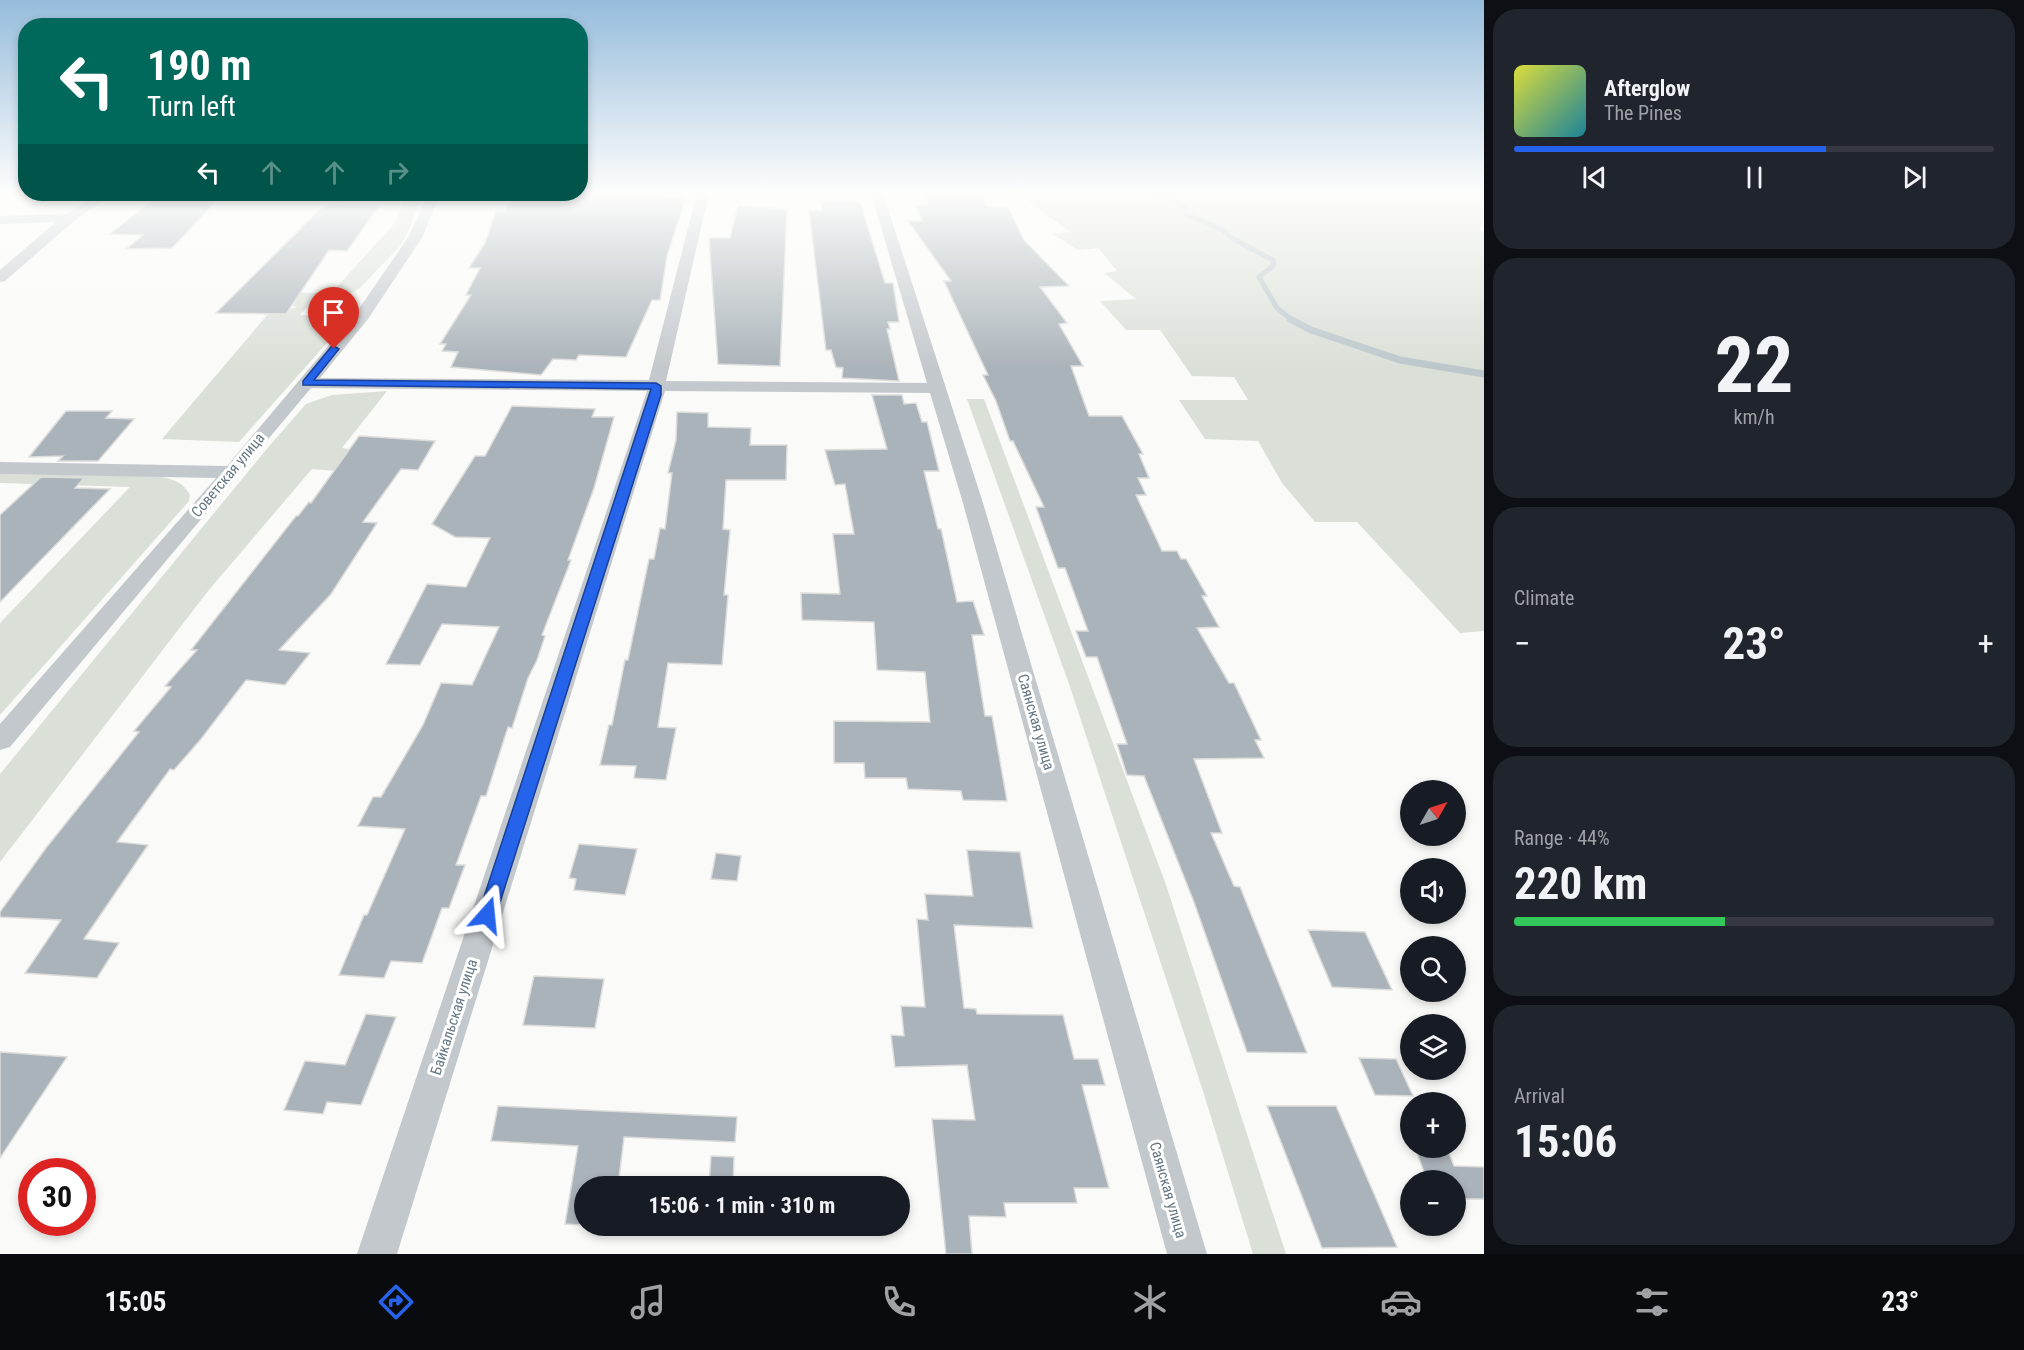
<!DOCTYPE html>
<meta charset="utf-8">
<style>
:root{--surface:#171b24;--page:#20242c;--text:#f1f3f6;--muted:#9ea1a6;--line:#363941;--accent:#2563eb}
body{margin:0;font-family:"Roboto Condensed",sans-serif;background:var(--page);color:var(--text);height:100vh;display:flex;flex-direction:column;font-size:22px;white-space:nowrap}
*{box-sizing:border-box;margin:0}
p{font-size:20px;color:var(--muted)}
.icon{flex:none;width:33px;height:33px;fill:none;stroke:currentColor;stroke-width:2;stroke-linecap:round;stroke-linejoin:round}
.map{position:relative;flex:1;overflow:hidden}
.sheet{display:flex;flex-direction:column;gap:9px;padding:9px;background:#0d0f14;width:540px}
.sheet>*{flex:none}
.top-card{position:absolute;left:18px;top:18px;width:570px;height:183px;border-radius:24px;box-shadow:0 3px 9px #0003;background:#00695c;color:#fff;overflow:hidden}
.needle{width:39px;rotate:51deg}
.fabs{position:absolute;left:1400px;top:780px;display:grid;gap:12px}
.fabs a{display:grid;place-items:center;width:66px;height:66px;border-radius:50%;background:var(--surface);box-shadow:0 3px 9px #0003;font-size:30px}
.speed{position:absolute;left:18px;top:1158px;display:flex;gap:12px;font-size:30px;font-weight:700;text-align:center}
.speed>*{display:grid;place-content:center;width:78px;height:78px;border-radius:50%;background:var(--surface);box-shadow:0 3px 9px #0003;line-height:1}
.speed .limit{border:9px solid #d22;background:#fff;color:#111}
.pin{position:absolute;display:grid;place-items:center;width:51px;height:51px;color:#fff;margin:-62px -26px;border-radius:50% 50% 50% 0;rotate:-45deg;box-shadow:0 0 6px #0007}
.pin .icon{rotate:45deg}
.me{position:absolute;width:66px;margin:-33px;rotate:18deg;stroke-linejoin:round;filter:drop-shadow(0 0 4px #0008)}
.turn{display:flex;align-items:center;gap:21px;height:126px;padding:0 30px;font-size:27px}
.turn .icon{width:78px;height:78px;stroke-width:2.5}
.turn b{display:block;font-size:42px;line-height:51px}
.lanes{display:flex;align-items:center;height:57px;padding:0 30px;background:#0003;justify-content:center;gap:30px;direction:ltr}
.lanes .off{opacity:.35}
.big{font-size:45px;font-weight:700;line-height:1.1}
.sheet .card{flex:1;display:flex;flex-direction:column;justify-content:center;gap:9px;min-width:0;padding:0 21px;border-radius:24px;background:var(--page)}
.sheet .dial{align-items:center;gap:0}
.dial b{font-size:78px;line-height:1}
.song{display:flex;align-items:center;gap:18px}
.cover{width:72px;height:72px;border-radius:9px;background:linear-gradient(135deg,hsl(60 70% 55%),hsl(190 70% 35%))}
.played{height:6px;border-radius:3px;background:linear-gradient(90deg,var(--accent) 65%,var(--line) 65%)}
.keys{display:flex;justify-content:space-around;direction:ltr}
.heat{display:flex;justify-content:space-between;align-items:center;font-size:33px;direction:ltr}
.charge{height:9px;border-radius:4px;background:linear-gradient(90deg,#34c759 44%,var(--line) 0)}
.trip{position:absolute;left:574px;top:1176px;width:336px;height:60px;border-radius:30px;background:var(--surface);box-shadow:0 3px 9px #0003;font-weight:700;line-height:60px;text-align:center}
.tabs{display:flex;height:96px;justify-content:space-around;align-items:center;background:#090b0e;color:var(--muted)}
.tabs .icon{width:42px;height:42px}
.tabs .selected{color:var(--accent)}
.tabs b{font-size:27px;color:var(--text)}
main{display:flex;flex:1;min-height:0}
.map>svg:first-child{display:block}
.green{fill:#dadfd7}
.lines{fill:none;stroke-linecap:round;stroke-linejoin:round}
.stream-far1{stroke:#bbc7cb;stroke-width:5}
.stream{stroke:#bbc7cb;stroke-width:7}
.building{fill:#aab3b9;stroke:#dcdcda;stroke-width:1.5}
.street{fill:#c3c8cc;fill-rule:evenodd}
.route{fill:#2563eb;stroke:#184099;stroke-width:1.5}
.labels{text-anchor:middle;stroke-width:6;stroke-linejoin:round;paint-order:stroke}
.street-label{font-size:15px;fill:#657683;stroke:#fff}
</style>
<main>
<div class="map">
<svg width="1484" height="1254" viewBox="0 0 1484 1254">
<rect width="100%" height="100%" fill="#fafaf8"/>
<g class="green">
<path d="M1017 193H1484V217L1480 230 1484 232V631L1460 633 1357 522H1315L1282 483 1258 441 1205 439 1179 400H1248L1234 377 1192 376 1160 330H1126L1100 301 1136 299 1104 273 1117 271 1098 248 1078 250 1053 234 1070 232Z"/>
<path d="M408 194H422L408 232 400 246 359 289 348 294 317 296 300 315 350 317 239 442 162 439 268 314H285L290 309 297 307 293 306 296 301H275L280 292 314 293 335 289 394 224Z"/>
<path d="M387 391 342 448 353 450 336 471 312 469 208 591 0 862V774L265 451 306 404 332 395Z"/>
<path d="M967 399H984L1165 882 1286 1254H1253L1203 1091 1069 684Z"/>
<path d="M0 474 154 476C169 478 182 480 190 495L189 501 0 715V623L130 487 0 483Z"/>
</g>
<g class="lines">
<path class="stream-far1" d="M1154 193 1186 208V214L1223 230 1233 239 1273 260 1274 265 1259 277 1277 308 1292 320"/>
<path class="stream" d="M1290 319 1311 330 1400 360 1484 374"/>
</g>
<g class="building">
<path d="M646 193 664 194 663 196 686 197 667 256 660 300H652L626 357 579 355 576 360 553 359 541 375 451 367 458 352 442 351 446 344H440L471 295H466L480 268H469L485 243 496 211H505L513 194Z"/>
<path d="M160 194H223L172 248 126 249 143 235 110 234Z"/>
<path d="M926 194 982 195 987 207H1008L1024 240 1069 286 1040 287 1067 323 1059 324 1083 366H1071L1089 416H1122L1143 454H1139L1149 478H1138L1146 495H1136L1162 551H1177L1181 559H1186L1207 596H1202L1219 627 1197 628 1229 683H1234L1261 740H1255L1264 758 1194 759 1222 833H1211L1234 886 1240 887 1307 1053 1247 1052 1194 902 1144 776 1127 775 1117 744H1127L1097 657H1086L1076 631H1088L1065 568H1058L1036 507H1044L1013 441H1010L996 401 983 375H988L944 281H951L908 221H922L915 205H928Z"/>
<path d="M821 201H860L885 283H893L899 322H888L890 329H887L899 381 842 378 843 368 836 367 831 350H826L809 210 823 211Z"/>
<path d="M328 204 380 205 347 251 329 250 286 314 216 313 317 212Z"/>
<path d="M738 206 787 209 780 366 718 364 709 238H730Z"/>
<path d="M872 395H902L904 404 916 403 922 422H927L939 471H924L938 529H941L957 602 973 601 984 635H972L985 716H992L1007 801 963 800 961 791 908 789 906 778H865L864 763H834V721L930 722 925 672 877 670 874 622 802 620 801 593 840 594 833 534H854L845 484 835 485 825 450 887 449Z"/>
<path d="M512 406 595 409 592 417H614L594 488 568 560H571L542 635 545 636 537 660 528 678 512 728 508 727 486 796H481L456 865H465L449 908H442L422 963 391 961 384 978 339 975 364 915H367L405 829 358 826 373 797H381L423 725 441 683 472 685 499 627 442 624 420 665 386 664 427 584 466 587 490 538 455 537 432 524 475 456H485Z"/>
<path d="M66 411H112L106 418 134 419 98 461H58L63 456 29 457Z"/>
<path d="M677 412 708 413V427L751 428 750 445H787L786 480H726L723 529 730 530 724 595H728L722 665 668 663 658 727 676 728 666 780 634 778 636 766 600 765 609 725H612L625 660H628L649 559H654L660 528 665 529 672 473H668L676 440Z"/>
<path d="M359 436 435 441 418 470 401 469 363 522 377 523 331 594 279 650 310 653 285 685 246 680 201 739 174 770 170 769 117 842 148 845 84 939 119 943 97 978 25 973 61 920 0 917V912L46 848 139 732 134 731 171 687 165 686 197 650H191L296 516H298L309 502 311 503Z"/>
<path d="M41 477 84 478 75 488 110 489 0 602V515Z"/>
<path d="M579 844 637 849 625 895 574 890 576 879 569 878Z"/>
<path d="M967 850 1020 852 1033 928 954 925 964 1008 976 1009 977 1014 1063 1015 1074 1059H1098L1105 1085H1082L1109 1188H1074L1077 1203H1004L1006 1217 969 1216 972 1254H946L932 1119 975 1120 967 1065 895 1067 891 1035 904 1036 901 1006 925 1007 917 919 928 920 925 894 973 896Z"/>
<path d="M716 853 741 856 737 881 711 879Z"/>
<path d="M1308 930 1365 932 1392 990 1332 987Z"/>
<path d="M534 976 604 979 595 1028 523 1025Z"/>
<path d="M366 1014 396 1017 361 1105 327 1102 323 1114 284 1110 305 1061 345 1065Z"/>
<path d="M0 1052 67 1057 0 1158Z"/>
<path d="M1359 1058 1396 1059 1413 1096 1375 1095Z"/>
<path d="M498 1106 737 1117 735 1142 624 1137 618 1186H585V1225L565 1224 578 1146 491 1141Z"/>
<path d="M1267 1106H1336L1397 1247 1322 1248Z"/>
<path d="M1415 1148H1447L1454 1166 1484 1167V1199H1455V1180H1427Z"/>
<path d="M711 1156 734 1157 733 1186H709Z"/>
</g>
<g class="lines">
<g class="street">
<path d="M697 193H709L666 381 927 383 871 193H883L983 503 1207 1254H1167L963 503 930 393 665 391 397 1254H357L647 391 311 388 10 747 0 750V724L216 478 0 474V462L227 466 356 313 409 236 428 194H440L423 236 368 319 320 378 649 380Z"/>
<path d="M98 194H112L74 221 5 281 0 282V270L56 222 0 224V216L66 214Z"/>
</g>
</g>
<linearGradient id="sky" x2="0" y2="1"><stop stop-color="#96bcdc"/><stop offset="0.52" stop-color="#fdfdfc"/><stop offset="1" stop-color="#fdfdfc" stop-opacity="0"/></linearGradient>
<rect width="1484" height="369" fill="url(#sky)"/>
<path class="route" d="M334 346 339 349 314 380 656 383 661 386V395L496 915 494 920 487 922 481 920 478 915 651 389 303 385V381L331 347Z"/>
<g class="labels">
<g class="street-label">
<text transform="translate(228 475) rotate(-50)" y="5">Советская улица</text>
<text transform="translate(1036 722) rotate(74)" y="5">Саянская улица</text>
<text transform="translate(454 1017) rotate(-72)" y="5">Байкальская улица</text>
<text transform="translate(1168 1190) rotate(74)" y="5">Саянская улица</text>
</g>
</g>
</svg>
<div class="fabs">
<a><svg class="needle" viewBox="-14 -14 28 28"><path d="M0-13l5 13h-10z" fill="#e53935"/><path d="M0 13l5-13h-10z" fill="#9ea1a6"/></svg></a>
<a><svg class="icon" aria-label="sound" viewBox="0 0 24 24"><path d="M4 9h4l5-4v14l-5-4H4zM17 9q2 3 0 6"/></svg></a>
<a><svg class="icon" aria-label="search" viewBox="0 0 24 24"><circle cx="10" cy="10" r="6"/><path d="M15 15l6 6"/></svg></a>
<a><svg class="icon" aria-label="layers" viewBox="0 0 24 24"><path d="M12 4l9 5-9 5-9-5zM3 14l9 5 9-5"/></svg></a>
<a>+</a>
<a>−</a>
</div>
<div class="speed"><div class="limit">30</div></div>
<div class="pin" style="left:334px;top:349px;background:#d93025"><svg class="icon" aria-label="arrive" viewBox="0 0 24 24"><path d="M6 21V4h12l-3 4 3 4H6"/></svg></div>
<svg class="me" style="left:487px;top:915px" viewBox="-20 -20 40 40"><path d="M0-17L14 15 0 8-14 15z" fill="#2563eb" stroke="#fff" stroke-width="4"/></svg>
<div class="trip">15:06 · 1 min · 310 m</div>
<div class="top-card">
<div class="turn"><svg class="icon" aria-label="left" viewBox="0 0 24 24"><path d="M17 20v-9H6M10 6l-5 5 5 5"/></svg><div><b>190 m</b>Turn left</div></div>
<div class="lanes"><svg class="icon" aria-label="left" viewBox="0 0 24 24"><path d="M17 20v-9H6M10 6l-5 5 5 5"/></svg><svg class="icon off" aria-label="ahead" viewBox="0 0 24 24"><path d="M12 20V5M6 11l6-6 6 6"/></svg><svg class="icon off" aria-label="ahead" viewBox="0 0 24 24"><path d="M12 20V5M6 11l6-6 6 6"/></svg><svg class="icon off" aria-label="right" viewBox="0 0 24 24"><path d="M7 20v-9h11M14 6l5 5-5 5"/></svg></div>
</div>
</div>
<section class="sheet">
<div class="card">
<div class="song"><i class="cover"></i><div><b>Afterglow</b><p>The Pines</p></div></div>
<div class="played"></div>
<div class="keys"><svg class="icon" aria-label="previous" viewBox="0 0 24 24"><path d="M18 5L8 12l10 7zM5 5v14"/></svg><svg class="icon" aria-label="pause" viewBox="0 0 24 24"><path d="M8 5v14M16 5v14"/></svg><svg class="icon" aria-label="next" viewBox="0 0 24 24"><path d="M6 5l10 7-10 7zM19 5v14"/></svg></div>
</div>
<div class="card dial"><b>22</b><p>km/h</p></div>
<div class="card"><p>Climate</p>
<div class="heat"><a>−</a><b class="big">23°</b><a>+</a></div>
</div>
<div class="card"><p>Range · 44%</p><b class="big">220 km</b><div class="charge"></div></div>
<div class="card"><p>Arrival</p><b class="big">15:06</b></div>
</section>
</main>
<nav class="tabs">
<b>15:05</b>
<svg class="icon selected" aria-label="directions" viewBox="0 0 24 24"><path d="M12 3l9 9-9 9-9-9zM9 14v-3h6M13 9l2 2-2 2"/></svg>
<svg class="icon" aria-label="music" viewBox="0 0 24 24"><path d="M9 18V5l10-2v13"/><circle cx="6" cy="18" r="3"/><circle cx="16" cy="16" r="3"/></svg>
<svg class="icon" aria-label="phone" viewBox="0 0 24 24"><path d="M5 4h4l2 5-3 2q2 4 5 5l2-3 5 2v4C11 20 4 13 5 4z"/></svg>
<svg class="icon" aria-label="climate" viewBox="0 0 24 24"><path d="M12 3v18M4 7l16 10M4 17L20 7"/></svg>
<svg class="icon" aria-label="car" viewBox="0 0 24 24"><path d="M5 17H2v-5l4-1 3-4h7l3 4 3 1v5h-3M9 17h6M6 11h13"/><circle cx="7" cy="17" r="2"/><circle cx="17" cy="17" r="2"/></svg>
<svg class="icon" aria-label="filters" viewBox="0 0 24 24"><path d="M4 7h16M4 17h16"/><circle cx="9" cy="7" r="2"/><circle cx="15" cy="17" r="2"/></svg>
<b>23°</b>
</nav>
